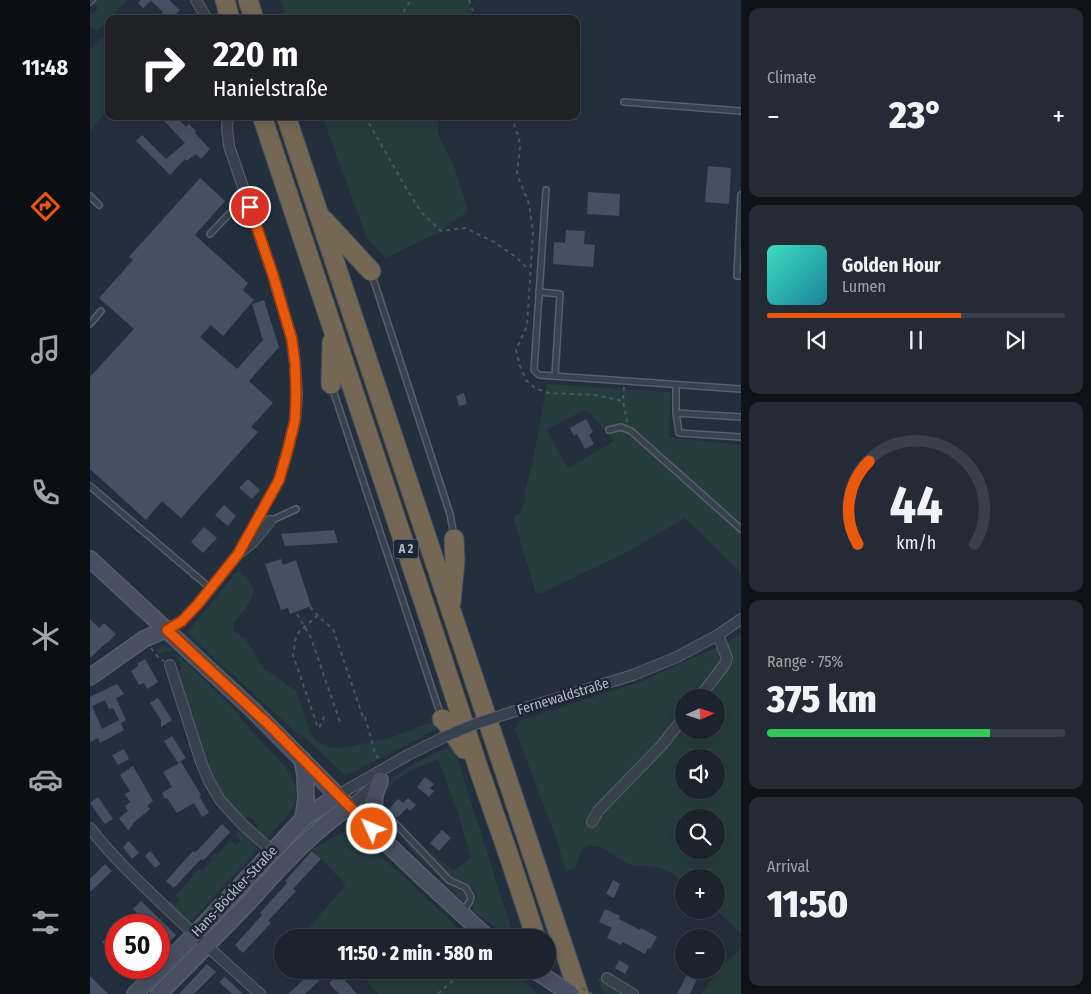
<!DOCTYPE html>
<meta charset="utf-8">
<style>
:root{--surface:#1b232e;--page:#242b36;--text:#f1f3f6;--muted:#a0a4aa;--line:#39404a;--accent:#ea580c}
body{margin:0;font-family:"Fira Sans Condensed",sans-serif;background:var(--page);color:var(--text);height:100vh;display:flex;flex-direction:column;font-size:19px;white-space:nowrap}
*{box-sizing:border-box;margin:0}
p{font-size:16px;color:var(--muted)}
.icon{flex:none;width:28px;height:28px;fill:none;stroke:currentColor;stroke-width:2;stroke-linecap:round;stroke-linejoin:round}
.map{position:relative;flex:1;overflow:hidden}
.drawer{display:flex;flex-direction:column;gap:8px;padding:8px;background:#0f1319;width:350px}
.drawer>*{flex:none}
.hud{position:absolute;left:15px;top:15px;width:475px;height:105px;border-radius:10px;box-shadow:0 5px 20px #0002,0 0 0 1px var(--line);background:#202124;color:#fff;overflow:hidden}
.needle{width:32px;rotate:87deg}
.tools{position:absolute;left:585px;top:689px;display:grid;gap:10px}
.tools a{display:grid;place-items:center;width:50px;height:50px;border-radius:50%;background:var(--surface);box-shadow:0 5px 20px #0002,0 0 0 1px var(--line);font-size:25px}
.speed{position:absolute;left:15px;top:914px;display:flex;gap:10px;font-size:25px;font-weight:700;text-align:center}
.speed>*{display:grid;place-content:center;width:65px;height:65px;border-radius:50%;background:var(--surface);box-shadow:0 5px 20px #0002,0 0 0 1px var(--line);line-height:1}
.speed .limit{border:8px solid #d22;background:#fff;color:#111}
.pin{position:absolute;display:grid;place-items:center;width:42px;height:42px;color:#fff;margin:-21px;border:2px solid #fff;border-radius:50%;box-shadow:0 1px 5px #0007}
.me{position:absolute;width:55px;margin:-28px;rotate:314deg;stroke-linejoin:round;filter:drop-shadow(0 0 4px #0008)}
.turn{display:flex;align-items:center;gap:18px;height:105px;padding:0 25px;font-size:22px}
.turn .icon{width:65px;height:65px;stroke-width:2.5}
.turn b{display:block;font-size:35px;line-height:42px}
.big{font-size:38px;font-weight:800;line-height:1.1}
.drawer .card{flex:1;display:flex;flex-direction:column;justify-content:center;gap:8px;min-width:0;padding:0 18px;border-radius:10px;background:var(--page)}
.drawer .dial{align-items:center;gap:0}
.dial svg{height:130px;overflow:visible;fill:none;stroke:var(--line);stroke-width:7;stroke-linecap:round;text-anchor:middle}
.dial text{fill:var(--text);stroke:none}
.song{display:flex;align-items:center;gap:15px}
.cover{width:60px;height:60px;border-radius:8px;background:linear-gradient(135deg,hsl(170 70% 55%),hsl(190 70% 35%))}
.played{height:5px;border-radius:2px;background:linear-gradient(90deg,var(--accent) 65%,var(--line) 65%)}
.keys{display:flex;justify-content:space-around;direction:ltr}
.heat{display:flex;justify-content:space-between;align-items:center;font-size:28px;direction:ltr}
.charge{height:8px;border-radius:4px;background:linear-gradient(90deg,#34c759 75%,var(--line) 0)}
.trip{position:absolute;left:184px;top:929px;width:282px;height:50px;border-radius:25px;background:var(--surface);box-shadow:0 5px 20px #0002,0 0 0 1px var(--line);font-weight:800;line-height:50px;text-align:center}
main{display:flex;flex:1;min-height:0}
.menu{display:flex;flex-direction:column;width:90px;justify-content:space-around;align-items:center;background:#0b0e12;color:var(--muted)}
.menu .icon{width:35px;height:35px}
.menu .current{color:var(--accent)}
.menu b{font-size:22px;color:var(--text)}
.map>svg:first-child{display:block}
.green{fill:#263c3f;fill-rule:evenodd}
.building{fill:#455162;fill-rule:evenodd}
.lines{fill:none;stroke-linecap:round;stroke-linejoin:round}
.lane-casing{stroke:#565f6c;stroke-width:8}
.street-casing{stroke:#565f6c;stroke-width:12}
.secondary-casing{stroke:#565f6c;stroke-width:18}
.highway-casing{stroke:#434c59;stroke-width:21}
.path{stroke:#44595c;stroke-width:2;stroke-dasharray:4 4;stroke-linecap:butt}
.lane{stroke:#38414e;stroke-width:5}
.street{stroke:#38414e;stroke-width:10}
.secondary{stroke:#465061;stroke-width:15}
.highway{stroke:#746855;stroke-width:19}
.street-bridge-casing{stroke:#565f6c;stroke-width:12;stroke-linecap:butt}
.secondary-bridge-casing{stroke:#565f6c;stroke-width:18;stroke-linecap:butt}
.path-bridge{stroke:#44595c;stroke-width:2;stroke-dasharray:4 4;stroke-linecap:butt}
.street-bridge{stroke:#38414e;stroke-width:10}
.secondary-bridge{stroke:#465061;stroke-width:15}
.route-casing{stroke:#983908;stroke-width:12}
.route{stroke:#ea580c;stroke-width:9}
.labels{text-anchor:middle;stroke-width:5;stroke-linejoin:round;paint-order:stroke}
.shield{fill:#1d2633;stroke:#878f9c;stroke-width:1}
.shield-label{font-size:12px;font-weight:bold;fill:#b4bcc9}
.street-label{font-size:14px;fill:#b4bcc9;stroke:#1d2633}
</style>
<main>
<nav class="menu">
<b>11:48</b>
<svg class="icon current" aria-label="directions" viewBox="0 0 24 24"><path d="M12 3l9 9-9 9-9-9zM9 14v-3h6M13 9l2 2-2 2"/></svg>
<svg class="icon" aria-label="music" viewBox="0 0 24 24"><path d="M9 18V5l10-2v13"/><circle cx="6" cy="18" r="3"/><circle cx="16" cy="16" r="3"/></svg>
<svg class="icon" aria-label="phone" viewBox="0 0 24 24"><path d="M5 4h4l2 5-3 2q2 4 5 5l2-3 5 2v4C11 20 4 13 5 4z"/></svg>
<svg class="icon" aria-label="climate" viewBox="0 0 24 24"><path d="M12 3v18M4 7l16 10M4 17L20 7"/></svg>
<svg class="icon" aria-label="car" viewBox="0 0 24 24"><path d="M5 17H2v-5l4-1 3-4h7l3 4 3 1v5h-3M9 17h6M6 11h13"/><circle cx="7" cy="17" r="2"/><circle cx="17" cy="17" r="2"/></svg>
<svg class="icon" aria-label="filters" viewBox="0 0 24 24"><path d="M4 7h16M4 17h16"/><circle cx="9" cy="7" r="2"/><circle cx="15" cy="17" r="2"/></svg>
</nav>
<div class="map">
<svg width="651" height="994" viewBox="0 0 651 994">
<rect width="100%" height="100%" fill="#242f3e"/>
<g class="green">
<path d="M4 0H37L7 32 0 26V16L9 8 2 2Z"/>
<path d="M190 0H378L384 19H197Z"/>
<path d="M12 37 19 43V107L0 132V50Z"/>
<path d="M232 116H348L349 137 364 166 378 211 351 231 296 258 277 238Z"/>
<path d="M457 384 581 392 579 437 651 445V573L595 518 537 552 452 593 448 594 446 593 424 520 425 515 430 514 435 500 436 487 442 466ZM494 410 501 414 524 441 481 467H477L457 430Z"/>
<path d="M148 570C152 575 159 580 162 586 168 597 150 615 143 623L144 631 155 639 163 650 172 667 206 691 219 730 227 742 239 747 253 748 300 738 334 725 349 722 352 724 348 728 256 776 221 743 206 732 97 633Z"/>
<path d="M651 634V933L626 910V878H594V883C583 873 575 868 560 866 554 866 547 867 541 865 528 860 510 840 496 847 487 851 491 863 483 869 481 870 478 871 476 871L466 838 425 729 431 720 550 682 636 643ZM594 698H626V730H594ZM594 758H626V790H594ZM594 818H626V850H594Z"/>
<path d="M74 646 82 649 143 708 162 732 193 764 199 773 205 784 206 799 203 808 176 840 165 831 169 825 159 816 154 822 136 801 120 774 89 678V672L92 668C90 666 90 662 89 659 85 649 77 651 69 654L66 650 70 647Z"/>
<path d="M363 745 424 937H419L385 913 383 910C385 902 389 898 385 891 380 882 369 883 361 878 347 868 336 854 325 841V839L363 871 381 858 368 813 348 759C331 766 303 776 295 794 291 803 297 815 302 823 307 831 315 838 322 846 333 858 344 872 356 882 362 886 370 889 376 894L378 896 377 901 374 902 323 852 297 819C294 812 290 801 292 793 298 773 345 753 363 745Z"/>
<path d="M234 810 238 815 129 930 121 922 189 848Z"/>
<path d="M149 830 165 844 167 847V850L101 921 99 922 78 903 80 900 86 905 90 900 85 896 109 869 112 871 123 859 121 857 125 853 127 855 140 840 146 845 150 840 145 835Z"/>
<path d="M256 831 265 832 269 836 378 937H211L256 885 222 849Z"/>
<path d="M651 948V994H611L633 964 644 955Z"/>
<path d="M267 970H419L443 988 446 994H288Z"/>
<path d="M506 976 535 994H515Z"/>
</g>
<g class="building">
<path d="M51 0H79L90 10 81 19H66L73 12 61 1 53 8 48 3Z"/>
<path d="M69 116H85L96 127 99 124 106 131 105 133 120 149 111 159 106 154 96 161 95 159 80 175 46 141 52 135 76 159 95 143Z"/>
<path d="M618 166 641 168 639 204 615 202Z"/>
<path d="M110 178 135 201 105 235 158 283 153 290 164 300 133 336 121 325 110 337 147 369 173 340 162 304 174 300 189 347 159 381 183 403 161 427 168 432 91 518 72 501 56 520 0 469V377L44 329 9 298 43 260 39 257Z"/>
<path d="M498 192 530 194 529 216 497 214Z"/>
<path d="M476 230 495 231 494 244 505 245 503 267 463 264 464 242 475 243Z"/>
<path d="M374 393 377 404 369 406 366 396Z"/>
<path d="M496 419 503 432 499 435 504 444 495 449 487 434 484 436 480 428Z"/>
<path d="M158 479 170 490 162 499 149 488Z"/>
<path d="M134 505 146 516 138 526 125 515Z"/>
<path d="M114 527 127 538 113 553 101 542Z"/>
<path d="M244 530 248 543 195 546 191 534Z"/>
<path d="M191 559 193 565 206 560 221 606 200 614 198 608 191 610 175 564Z"/>
<path d="M0 619 9 628 14 623 26 634 16 644H15L0 658Z"/>
<path d="M55 659 68 682 57 689 54 683 49 685 41 671 48 666 47 664Z"/>
<path d="M27 684 34 694 26 698 36 720 31 723 34 730 10 743 8 738 0 742V697ZM15 700 19 709 23 708 29 720 12 729 2 706Z"/>
<path d="M68 698 82 720 71 727V720L60 703Z"/>
<path d="M82 736 96 758 88 763 74 741Z"/>
<path d="M34 749 39 759 28 765 22 755Z"/>
<path d="M91 762 111 795 109 796 119 813 112 817 104 803 87 813 77 798 75 799 72 793 82 787 73 772Z"/>
<path d="M43 766 63 801 57 806 60 809 42 824 43 825 38 830 29 818 38 811 35 806 40 802 35 794 40 791 30 775Z"/>
<path d="M335 777 344 784 340 788 344 791 339 797 327 787Z"/>
<path d="M8 797 23 819 15 824 0 803Z"/>
<path d="M318 798 326 805 320 811 317 808 307 818 298 810 308 799 313 803Z"/>
<path d="M132 824 140 832 113 861 111 859 84 888 76 881 103 851 105 853Z"/>
<path d="M352 830 361 838 349 851 340 843Z"/>
<path d="M39 841 49 853 42 859 33 847Z"/>
<path d="M60 851 71 864 65 868 55 856Z"/>
<path d="M222 851 231 859 203 889 206 891 178 921 181 923 153 953 145 945 172 915 170 913 197 883 195 881Z"/>
<path d="M15 864 22 871 0 892V879Z"/>
<path d="M523 880 530 884 524 898 516 894Z"/>
<path d="M51 901 86 935 78 943 69 934V925H59L43 909Z"/>
<path d="M515 909 530 916 529 919 550 930 551 928 567 937 560 949 558 948 555 954 533 942 531 945 517 938 522 928 509 922Z"/>
<path d="M20 933 26 940V956L12 942Z"/>
<path d="M529 960 539 966 535 974 525 968Z"/>
<path d="M117 964 126 972 104 994H89Z"/>
<path d="M224 970 232 978 215 994H198Z"/>
<path d="M249 974 261 987 267 994H249L239 983Z"/>
<path d="M597 974 607 979 600 994H587Z"/>
<path d="M0 976 18 994H0Z"/>
<path d="M135 977 153 994H142L136 988 129 982Z"/>
</g>
<g class="lines">
<defs>
<g id="lane">
<path d="M0 2 2 0"/>
<path d="M534 102 651 111"/>
<path d="M456 190 444 370 449 375 651 389"/>
<path d="M651 195 647 276H651"/>
<path d="M0 196 9 205"/>
<path d="M120 234 140 213 160 207"/>
<path d="M282 275 360 514 364 536"/>
<path d="M449 292 470 294 465 376"/>
<path d="M0 324 11 311"/>
<path d="M586 385V413L651 417"/>
<path d="M242 387 351 716"/>
<path d="M586 413 589 433 651 437"/>
<path d="M519 430 531 427 541 431 651 529"/>
<path d="M0 486 120 588"/>
<path d="M180 521 206 509"/>
<path d="M304 822 359 880 376 888 381 897 380 901 373 912"/>
</g>
<g id="street">
<path d="M106 0 117 19"/>
<path d="M138 116 137 127 139 146 183 275 202 340 205 364 207 394 205 420 198 449 189 480 148 554"/>
<path d="M77 629 92 621 108 604 148 554 163 542 180 521"/>
<path d="M80 665 111 762 119 781 130 800 151 823 182 851"/>
<path d="M609 698 635 664 637 658 628 635"/>
<path d="M416 714 543 675 587 657 628 635 651 619"/>
<path d="M248 795 318 755 354 737"/>
<path d="M259 807 287 783"/>
<path d="M502 822 508 811 572 745 594 717"/>
<path d="M0 828C20 854 44 877 68 900 102 933 136 963 170 994"/>
<path d="M517 978 543 994"/>
</g>
<g id="secondary">
<path d="M0 559 165 712 268 816 331 876 398 938"/>
<path d="M0 677 54 639 77 629"/>
<path d="M212 759 215 775 216 799 213 819"/>
<path d="M290 780C289 785 286 790 285 795 282 810 289 824 294 838"/>
<path d="M45 994 104 935 213 819 248 795"/>
<path d="M69 994C99 964 128 934 157 904 189 869 220 833 259 807"/>
</g>
<g id="highway">
<path d="M135 0 140 19"/>
<path d="M158 0 164 19"/>
<path d="M172 116 339 618 389 770 419 856 446 938"/>
<path d="M196 116 489 994"/>
<path d="M234 220 281 271"/>
<path d="M241 384 242 342"/>
<path d="M361 602 365 561 364 539"/>
<path d="M352 719 355 721 374 749"/>
</g>
</defs>
<use href="#lane" class="lane-casing"/>
<use href="#street" class="street-casing"/>
<use href="#secondary" class="secondary-casing"/>
<use href="#highway" class="highway-casing"/>
<g class="path">
<path d="M379 0 386 19"/>
<path d="M309 19 321 0"/>
<path d="M275 116 313 183 331 212 351 231 375 228 404 242 426 257 439 270"/>
<path d="M421 116 429 138 430 147 427 173 429 179 439 204 443 231 437 326 426 350 430 366 436 380 444 387 450 390 459 393 505 395 533 401"/>
<path d="M534 387 533 401 537 422"/>
<path d="M220 607 230 618 243 629 273 717"/>
<path d="M207 614 221 638 251 725"/>
<path d="M228 615 209 632 206 636 203 655 227 725 229 728 235 715"/>
<path d="M61 648 68 657 74 661"/>
<path d="M275 717 285 753 289 760"/>
<path d="M408 933 414 938"/>
<path d="M348 994 374 970"/>
</g>
<use href="#lane" class="lane"/>
<use href="#street" class="street"/>
<use href="#secondary" class="secondary"/>
<use href="#highway" class="highway"/>
<defs>
<path id="street-bridge" d="M354 737 385 724 416 714"/>
<path id="secondary-bridge" d="M444 970 481 994"/>
</defs>
<use href="#street-bridge" class="street-bridge-casing"/>
<use href="#secondary-bridge" class="secondary-bridge-casing"/>
<path class="path-bridge" d="M492 988 502 994"/>
<use href="#street-bridge" class="street-bridge"/>
<use href="#secondary-bridge" class="secondary-bridge"/>
</g>
<g class="lines">
<defs>
<path id="route" d="M160 207 183 275 202 340 205 364 206 394 205 420 198 449 189 480 148 554 108 604 92 621 77 630 179 725 282 829"/>
</defs>
<use href="#route" class="route-casing"/>
<use href="#route" class="route"/>
</g>
<g class="labels">
<rect class="shield" x="303.5" y="539.5" width="25" height="19" rx="4"/>
<g class="shield-label">
<text x="316" y="553">A 2</text>
</g>
<g class="street-label">
<text transform="translate(473 696) rotate(-17)" y="5">Fernewaldstraße</text>
<text transform="translate(144 891) rotate(-47)" y="5">Hans-Böckler-Straße</text>
</g>
</g>
</svg>
<div class="tools">
<a><svg class="needle" viewBox="-14 -14 28 28"><path d="M0-13l5 13h-10z" fill="#e53935"/><path d="M0 13l5-13h-10z" fill="#a0a4aa"/></svg></a>
<a><svg class="icon" aria-label="sound" viewBox="0 0 24 24"><path d="M4 9h4l5-4v14l-5-4H4zM17 9q2 3 0 6"/></svg></a>
<a><svg class="icon" aria-label="search" viewBox="0 0 24 24"><circle cx="10" cy="10" r="6"/><path d="M15 15l6 6"/></svg></a>
<a>+</a>
<a>−</a>
</div>
<div class="speed"><div class="limit">50</div></div>
<div class="pin" style="left:160px;top:207px;background:#d93025"><svg class="icon" aria-label="arrive" viewBox="0 0 24 24"><path d="M6 21V4h12l-3 4 3 4H6"/></svg></div>
<svg class="me" style="left:282px;top:829px" viewBox="-20 -20 40 40"><circle r="17" fill="#ea580c" stroke="#fff" stroke-width="3"/><path d="M0-11L8 9 0 5-8 9z" fill="#fff"/></svg>
<div class="trip">11:50 · 2 min · 580 m</div>
<div class="hud">
<div class="turn"><svg class="icon" aria-label="right" viewBox="0 0 24 24"><path d="M7 20v-9h11M14 6l5 5-5 5"/></svg><div><b>220 m</b>Hanielstraße</div></div>
</div>
</div>
<section class="drawer">
<div class="card"><p>Climate</p>
<div class="heat"><a>−</a><b class="big">23°</b><a>+</a></div>
</div>
<div class="card">
<div class="song"><i class="cover"></i><div><b>Golden Hour</b><p>Lumen</p></div></div>
<div class="played"></div>
<div class="keys"><svg class="icon" aria-label="previous" viewBox="0 0 24 24"><path d="M18 5L8 12l10 7zM5 5v14"/></svg><svg class="icon" aria-label="pause" viewBox="0 0 24 24"><path d="M8 5v14M16 5v14"/></svg><svg class="icon" aria-label="next" viewBox="0 0 24 24"><path d="M6 5l10 7-10 7zM19 5v14"/></svg></div>
</div>
<div class="card dial"><svg viewBox="0 0 100 80">
<path d="M14 69A42 42 0 1 1 86 69"/>
<path d="M14 69A42 42 0 0 1 21 18" stroke="#ea580c"/>
<text x="50" y="56" font-size="32" font-weight="700">44</text>
<text x="50" y="72" font-size="11">km/h</text>
</svg></div>
<div class="card"><p>Range · 75%</p><b class="big">375 km</b><div class="charge"></div></div>
<div class="card"><p>Arrival</p><b class="big">11:50</b></div>
</section>
</main>
